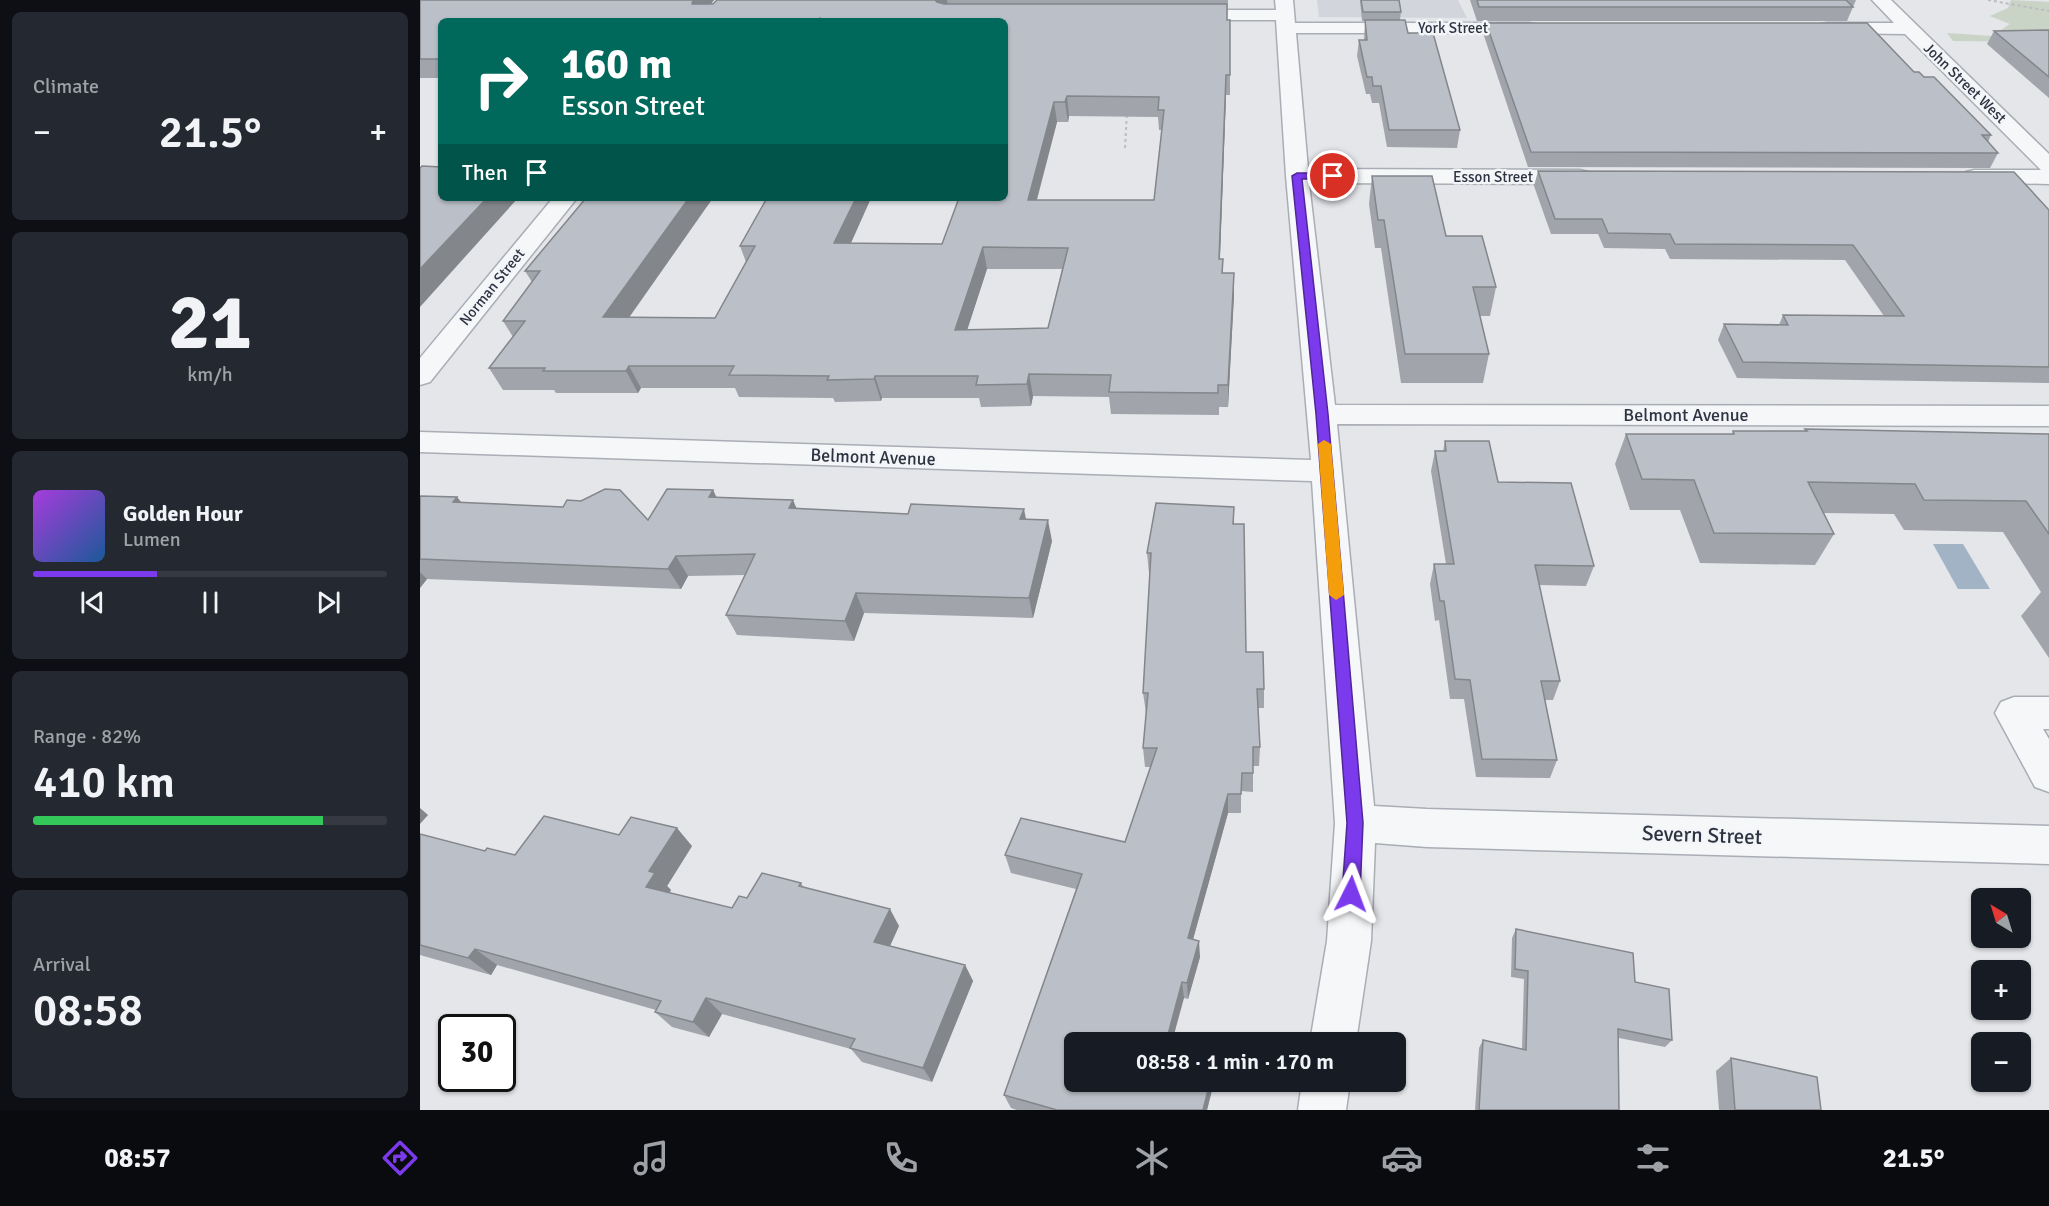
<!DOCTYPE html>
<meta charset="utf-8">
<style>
:root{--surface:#171b24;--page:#242831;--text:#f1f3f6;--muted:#9ea1a6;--line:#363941;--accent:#7c3aed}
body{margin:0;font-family:Signika,sans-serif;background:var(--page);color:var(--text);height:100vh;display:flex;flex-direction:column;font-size:22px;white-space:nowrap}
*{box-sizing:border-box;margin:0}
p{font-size:20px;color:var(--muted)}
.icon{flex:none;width:33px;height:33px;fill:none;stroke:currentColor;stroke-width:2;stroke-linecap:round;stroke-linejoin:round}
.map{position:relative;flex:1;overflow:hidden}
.side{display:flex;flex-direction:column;gap:12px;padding:12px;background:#0d0f14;width:420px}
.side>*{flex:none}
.top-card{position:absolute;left:18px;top:18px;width:570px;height:183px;border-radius:9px;box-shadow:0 2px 4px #0004;background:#00695c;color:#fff;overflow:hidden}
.needle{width:39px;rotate:322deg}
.tools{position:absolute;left:1551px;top:888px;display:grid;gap:12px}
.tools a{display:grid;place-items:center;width:60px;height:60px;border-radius:9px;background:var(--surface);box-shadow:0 2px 4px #0004;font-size:30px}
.speed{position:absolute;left:18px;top:1014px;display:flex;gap:12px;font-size:30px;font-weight:700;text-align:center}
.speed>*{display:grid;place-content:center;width:78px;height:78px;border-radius:50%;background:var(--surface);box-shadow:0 2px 4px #0004;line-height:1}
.speed .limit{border:3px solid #111;border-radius:9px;background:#fff;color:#111}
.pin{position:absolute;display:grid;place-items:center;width:51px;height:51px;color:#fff;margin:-26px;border:3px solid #fff;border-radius:50%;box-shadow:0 2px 6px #0007}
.me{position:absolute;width:66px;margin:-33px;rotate:3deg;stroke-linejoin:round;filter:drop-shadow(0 0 4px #0008)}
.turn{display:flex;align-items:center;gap:21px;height:126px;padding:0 24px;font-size:27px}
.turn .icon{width:78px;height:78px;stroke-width:2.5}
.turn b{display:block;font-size:42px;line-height:51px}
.then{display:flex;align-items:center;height:57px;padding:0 24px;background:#0003;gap:12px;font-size:22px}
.big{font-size:45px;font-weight:600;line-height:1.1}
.side .tile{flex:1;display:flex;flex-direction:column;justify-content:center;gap:9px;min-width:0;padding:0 21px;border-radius:9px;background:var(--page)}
.side .dial{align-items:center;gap:0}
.dial b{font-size:78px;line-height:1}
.song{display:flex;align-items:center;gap:18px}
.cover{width:72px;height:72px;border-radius:9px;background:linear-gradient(135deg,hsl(280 70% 55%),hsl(210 70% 35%))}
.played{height:6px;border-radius:3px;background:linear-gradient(90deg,var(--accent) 35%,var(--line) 35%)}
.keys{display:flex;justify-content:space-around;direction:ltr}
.heat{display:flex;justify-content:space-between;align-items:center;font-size:33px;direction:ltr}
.charge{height:9px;border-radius:4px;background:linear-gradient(90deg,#34c759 82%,var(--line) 0)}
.trip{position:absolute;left:644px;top:1032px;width:342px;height:60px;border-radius:9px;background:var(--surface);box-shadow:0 2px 4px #0004;font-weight:600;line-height:60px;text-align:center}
.menu{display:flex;height:96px;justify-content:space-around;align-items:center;background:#090b0e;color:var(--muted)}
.menu .icon{width:42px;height:42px}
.menu .current{color:var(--accent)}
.menu b{font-size:27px;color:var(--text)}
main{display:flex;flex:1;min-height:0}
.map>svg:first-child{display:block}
.built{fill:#d2d5dc}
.green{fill:#c9d3c6}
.water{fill:#a2b3c6}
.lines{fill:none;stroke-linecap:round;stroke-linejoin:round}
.minor-casing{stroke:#a9adb4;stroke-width:3}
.path{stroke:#babcc2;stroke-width:2;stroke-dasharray:3 3;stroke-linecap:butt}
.minor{fill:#f6f7f9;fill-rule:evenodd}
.wall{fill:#a1a4ab;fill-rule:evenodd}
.shaded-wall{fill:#83868b}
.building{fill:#bbbfc7;stroke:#83868b;stroke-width:1.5;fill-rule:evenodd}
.route{fill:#7c3aed;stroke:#51269a;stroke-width:1.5}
.slow{fill:#f59e0b}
.labels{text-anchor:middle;stroke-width:5;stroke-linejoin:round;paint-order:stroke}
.far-street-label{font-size:15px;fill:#2d3341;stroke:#f3f5f8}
.street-label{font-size:18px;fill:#2d3341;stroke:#f3f5f8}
.near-street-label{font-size:21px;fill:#2d3341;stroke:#f3f5f8}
</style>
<main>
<section class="side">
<div class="tile"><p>Climate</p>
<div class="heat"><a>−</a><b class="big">21.5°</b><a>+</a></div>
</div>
<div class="tile dial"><b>21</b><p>km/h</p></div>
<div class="tile">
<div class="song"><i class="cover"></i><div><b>Golden Hour</b><p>Lumen</p></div></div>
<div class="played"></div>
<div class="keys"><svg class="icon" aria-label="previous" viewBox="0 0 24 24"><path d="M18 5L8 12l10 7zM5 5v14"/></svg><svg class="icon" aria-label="pause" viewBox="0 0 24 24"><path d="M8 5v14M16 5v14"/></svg><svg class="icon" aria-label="next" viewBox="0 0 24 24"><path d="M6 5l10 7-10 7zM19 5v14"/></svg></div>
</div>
<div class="tile"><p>Range · 82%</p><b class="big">410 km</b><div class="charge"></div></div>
<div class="tile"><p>Arrival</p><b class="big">08:58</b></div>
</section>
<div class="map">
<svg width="1629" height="1110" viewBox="0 0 1629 1110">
<rect width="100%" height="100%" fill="#e4e6ea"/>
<path class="built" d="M897 0H1038L1047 18 899 17Z"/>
<path class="green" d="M1591 0 1629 2V42L1533 41 1527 33 1572 36 1590 24 1570 16 1588 8Z"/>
<path class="water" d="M1513 544H1543L1570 589H1538Z"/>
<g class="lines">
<defs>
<g id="minor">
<path d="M855 0H873L875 23H1109L1115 24 1118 28 1115 32 1109 33H876L888 169 1160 170 1168 172 1171 177 1168 182 1160 184 889 183 915 405 1629 406V426L917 424 954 806 1007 809 1629 826V864L1007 847 955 843 951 941 936 1042H890L907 941 915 823 892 481 0 452V432L891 460 866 176 856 20H764L758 19 755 15 758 11 764 10H856Z"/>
<path d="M1452 0H1471L1629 154V184L1546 182 1543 177 1546 172 1554 170H1621L1485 34 1407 33 1401 32 1398 28 1401 24 1407 23H1474Z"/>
<path d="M133 198H157L10 382 0 385V358Z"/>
<path d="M1594 697H1629V729H1623L1629 739V792L1615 787 1575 713 1581 702Z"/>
<path d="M882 1082H930L926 1110H878Z"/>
</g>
</defs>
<use href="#minor" class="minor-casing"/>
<g class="path">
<path d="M1568 0 1629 11"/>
<path d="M705 148 707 112"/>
</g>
<use href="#minor" class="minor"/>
</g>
<g class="wall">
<path d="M0 0H294L291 4H293L297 0H808L807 20H810V95H806L800 259H803V273H814V295L808 407H799V415L691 414 689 397 613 396 611 406 561 407 559 398H462L461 401 415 402 413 398 319 397 315 388H221L218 393H136L134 390H83L69 368 93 337 83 321 112 282 105 271 166 198 209 317 295 318 326 262 320 246 451 198 431 243 522 244 585 198V21H21V78H0ZM649 116 738 117 739 130H742L734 200H617L637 122H648ZM567 269H642L628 328 547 330Z"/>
<path d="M940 0H979L981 12 980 20 1040 130 1037 148 967 147 959 103H952L950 94H946L937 56 939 40H944L945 21H942Z"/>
<path d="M1050 0H1436L1427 21H1057Z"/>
<path d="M1066 23 1494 72 1504 77 1571 135 1568 142 1578 153 1570 168 1108 167 1064 36Z"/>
<path d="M1629 30V98L1567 44 1574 31Z"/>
<path d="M1118 171 1629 210V383L1317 378 1298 340 1304 324 1359 325 1363 315 1464 316 1425 260 1250 259 1245 249 1184 248 1178 234H1131L1114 186Z"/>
<path d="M952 176 1026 236 1076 287 1070 316H1060L1069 354 1063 383H981L961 248H955L949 204Z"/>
<path d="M1385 429 1629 434V658L1601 616 1621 592 1583 532 1484 530 1474 514 1404 513 1414 534 1395 565 1280 563 1260 510H1210L1195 464 1206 434H1312L1313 431H1384Z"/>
<path d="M1025 441 1078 482 1174 566 1166 586 1119 585 1140 681 1133 700H1125L1137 760 1130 778 1056 777 1044 699H1030L1019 620 1015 621 1010 584 1014 564H1026L1011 471 1015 451H1023Z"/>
<path d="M293 490 296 497 376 509 606 519 632 541 613 618 444 613 434 641 317 635 306 615 325 575 268 576 261 589 7 579 0 588V496L37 497 41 502 228 520Z"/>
<path d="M814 507V524L826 652 844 689V708H838L840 747 839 766H833V792L821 791V813H808L773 939 780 957 768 999 764 998 654 1082H794L787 1110H597L591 1108 584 1095 656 889 591 873 585 855 705 842 731 767H725L723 748 726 713 723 693 730 573H729L727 553Z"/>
<path d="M0 834 65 851 95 855 199 835 272 846 247 886 251 890 249 893 312 908 327 898 381 883 384 888 479 926 470 946 545 965 553 981 512 1082 442 1062 431 1049 302 1014 289 1037 252 1027 235 1012 236 1010 77 965 71 975 0 955Z"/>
<path d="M1096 929 1215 982 1252 1040 1245 1047 1199 1038V1110H1055L1059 1048 1063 1040 1102 1049 1104 979 1091 977 1092 938Z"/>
<path d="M1311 1058 1401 1110H1299L1296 1071Z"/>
</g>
<g class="shaded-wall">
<path d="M273 0H294L278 20 272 4Z"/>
<path d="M514 0H527L528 8Z"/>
<path d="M806 75V95L799 281V259Z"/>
<path d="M647 96 649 116 648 122 645 102Z"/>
<path d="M634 102 637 122 611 221 608 200Z"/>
<path d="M67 198H98L0 307V269Z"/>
<path d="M269 198H293L194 339 183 317Z"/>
<path d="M436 198H451L421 265 414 243Z"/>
<path d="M563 247 567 269 540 352 535 330Z"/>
<path d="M814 273V295L808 407V385Z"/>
<path d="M209 366 221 388 218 393 206 371Z"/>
<path d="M609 374 613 396 611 406 607 384Z"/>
<path d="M455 376 462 398 461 401 454 379Z"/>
<path d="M293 490 303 511 289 497Z"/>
<path d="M37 497 53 518 33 502Z"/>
<path d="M373 500 382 521 369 508Z"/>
<path d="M604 509 608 529 600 519Z"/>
<path d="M628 520 632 541 613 618 609 598Z"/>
<path d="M256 556 268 576 261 589 248 569Z"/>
<path d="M0 572 7 579 0 588Z"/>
<path d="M436 593 444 613 434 641 425 621Z"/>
<path d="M808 794V813L769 954 768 938Z"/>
<path d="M0 808 8 815 0 824Z"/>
<path d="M257 828 272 846 247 886 251 890 242 905 226 887 229 871Z"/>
<path d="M470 909 479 926 464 959 454 942Z"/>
<path d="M779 941 780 957 768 999 767 983Z"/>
<path d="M55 949 77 965 71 975 48 958Z"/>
<path d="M545 965 553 981 512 1082 503 1068Z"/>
<path d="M762 982 764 998 752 1042H746Z"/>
<path d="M286 998 302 1014 289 1037 273 1022Z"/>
<path d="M790 1082H794L787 1110H783Z"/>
</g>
<g class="building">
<path d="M0 0H273L272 4H293L297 0H515L517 2 524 4H807V20H810V75H806L799 259H803L802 273H814L808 385H798V393L689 392 691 375 609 374 607 384 556 385 558 376H455L454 379 407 380 409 376 309 375 314 366H209L206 371H123L125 368H69L105 321H83L120 271H105L166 198H269L183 317 295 318 335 246H320L347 198H436L414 243 522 244 539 198H585V21H405L400 18 398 21H21V59H0ZM647 96 739 97 738 110H744L734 200H608L634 102H645ZM563 247 648 248 628 328 535 330Z"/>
<path d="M941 0H979L981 12H943Z"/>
<path d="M1057 0H1426L1433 7H1059Z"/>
<path d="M945 20H985L988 33H1013L1040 130H969L961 86H953L952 77H947L939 40H947Z"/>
<path d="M1066 23H1447L1494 72H1499L1504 77H1514L1571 135H1562L1578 153 1111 152Z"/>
<path d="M1629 30V77L1574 31Z"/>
<path d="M2 166 21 167V198H67L0 269V168Z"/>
<path d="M1118 171 1594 172 1629 210V367L1323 362 1304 324 1368 325 1363 315 1484 316 1433 245 1255 244 1250 234 1188 233 1182 219H1135Z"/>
<path d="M952 176H1012L1026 236H1062L1076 287H1053L1069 354H985L964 220H958Z"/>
<path d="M1385 429 1629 434V534L1606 501 1504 500 1495 484 1388 482 1414 534 1294 533 1274 480 1222 479 1206 434H1314L1313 431H1387Z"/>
<path d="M1025 441H1069L1078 482 1151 483 1174 566 1115 565 1140 681H1121L1137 760 1062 759 1050 680 1035 679 1024 601H1020L1014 564H1034L1015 451H1026Z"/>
<path d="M185 489 200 490 228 520 247 489 293 490 289 497 373 500 369 508 488 514 491 504 604 509 600 519 628 520 609 598 436 593 425 621 306 615 335 554 256 556 248 569 0 559V496L37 497 33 502 143 507 147 500 161 501Z"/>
<path d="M736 503 814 507 813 524H824L826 652H843L844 689H837L840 747H833V773H822L821 794H808L768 938 779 941 767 983 762 982 746 1042H654V1082H790L783 1110H637L584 1095 662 874 585 855 601 818 705 842 737 748H723L728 693H723L731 553H727Z"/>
<path d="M124 816 199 835 211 817 257 828 229 871 235 873 226 887 312 908 319 896 327 898 342 873 381 883 379 886 470 909 454 942 545 965 503 1068 430 1048 435 1039 286 998 273 1022 235 1012 241 1001 55 949 48 958 0 945V834L65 851 67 848 95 855Z"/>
<path d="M1096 929 1213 953 1215 982 1249 989 1252 1040 1198 1029 1199 1110H1059L1063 1040 1106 1050 1108 971 1095 969Z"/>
<path d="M1311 1058 1397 1077 1401 1110H1315Z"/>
</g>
<path class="route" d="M877 173H913L918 176 913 179H882L908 414 943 823 940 894 937 900 931 902 925 900 922 894 927 823 896 414 872 176Z"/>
<path class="slow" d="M904 440 911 444 924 595 916 600 909 595 898 444Z"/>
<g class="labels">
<g class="far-street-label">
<text x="1033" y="33">York Street</text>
<text transform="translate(1545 83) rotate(44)" y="5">John Street West</text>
<text x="1073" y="182">Esson Street</text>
<text transform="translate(72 287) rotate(-51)" y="5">Norman Street</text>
</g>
<g class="street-label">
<text x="1266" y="421">Belmont Avenue</text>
<text transform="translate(453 457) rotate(2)" y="6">Belmont Avenue</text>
</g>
<g class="near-street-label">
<text transform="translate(1282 835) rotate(2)" y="7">Severn Street</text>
</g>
</g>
</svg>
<div class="tools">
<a><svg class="needle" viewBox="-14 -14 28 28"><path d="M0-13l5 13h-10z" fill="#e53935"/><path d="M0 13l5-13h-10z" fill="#9ea1a6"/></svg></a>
<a>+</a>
<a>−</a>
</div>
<div class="speed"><div class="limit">30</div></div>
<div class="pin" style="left:913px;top:176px;background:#d93025"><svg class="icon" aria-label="arrive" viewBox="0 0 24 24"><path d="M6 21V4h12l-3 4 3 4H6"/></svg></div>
<svg class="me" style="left:931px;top:894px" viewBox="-20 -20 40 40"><path d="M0-17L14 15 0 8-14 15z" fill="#7c3aed" stroke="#fff" stroke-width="4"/></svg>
<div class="trip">08:58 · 1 min · 170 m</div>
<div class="top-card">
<div class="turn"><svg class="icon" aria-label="right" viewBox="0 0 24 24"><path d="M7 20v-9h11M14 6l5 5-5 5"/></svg><div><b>160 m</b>Esson Street</div></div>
<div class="then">Then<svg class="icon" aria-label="arrive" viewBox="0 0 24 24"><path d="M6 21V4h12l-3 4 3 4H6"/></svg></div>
</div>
</div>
</main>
<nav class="menu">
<b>08:57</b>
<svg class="icon current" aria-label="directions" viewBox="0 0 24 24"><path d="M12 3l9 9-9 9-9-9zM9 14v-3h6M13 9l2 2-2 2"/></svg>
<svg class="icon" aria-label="music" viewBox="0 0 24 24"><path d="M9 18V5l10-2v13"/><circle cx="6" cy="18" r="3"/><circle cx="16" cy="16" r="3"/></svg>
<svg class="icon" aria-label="phone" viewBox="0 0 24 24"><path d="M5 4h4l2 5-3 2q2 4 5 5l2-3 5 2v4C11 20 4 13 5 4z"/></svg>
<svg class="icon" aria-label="climate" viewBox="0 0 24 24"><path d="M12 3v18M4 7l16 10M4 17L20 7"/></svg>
<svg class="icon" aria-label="car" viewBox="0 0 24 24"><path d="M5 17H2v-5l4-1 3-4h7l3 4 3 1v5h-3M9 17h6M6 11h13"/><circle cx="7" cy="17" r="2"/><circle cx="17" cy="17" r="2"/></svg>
<svg class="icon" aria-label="filters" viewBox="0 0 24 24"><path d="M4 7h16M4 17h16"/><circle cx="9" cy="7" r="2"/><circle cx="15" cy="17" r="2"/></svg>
<b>21.5°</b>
</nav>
